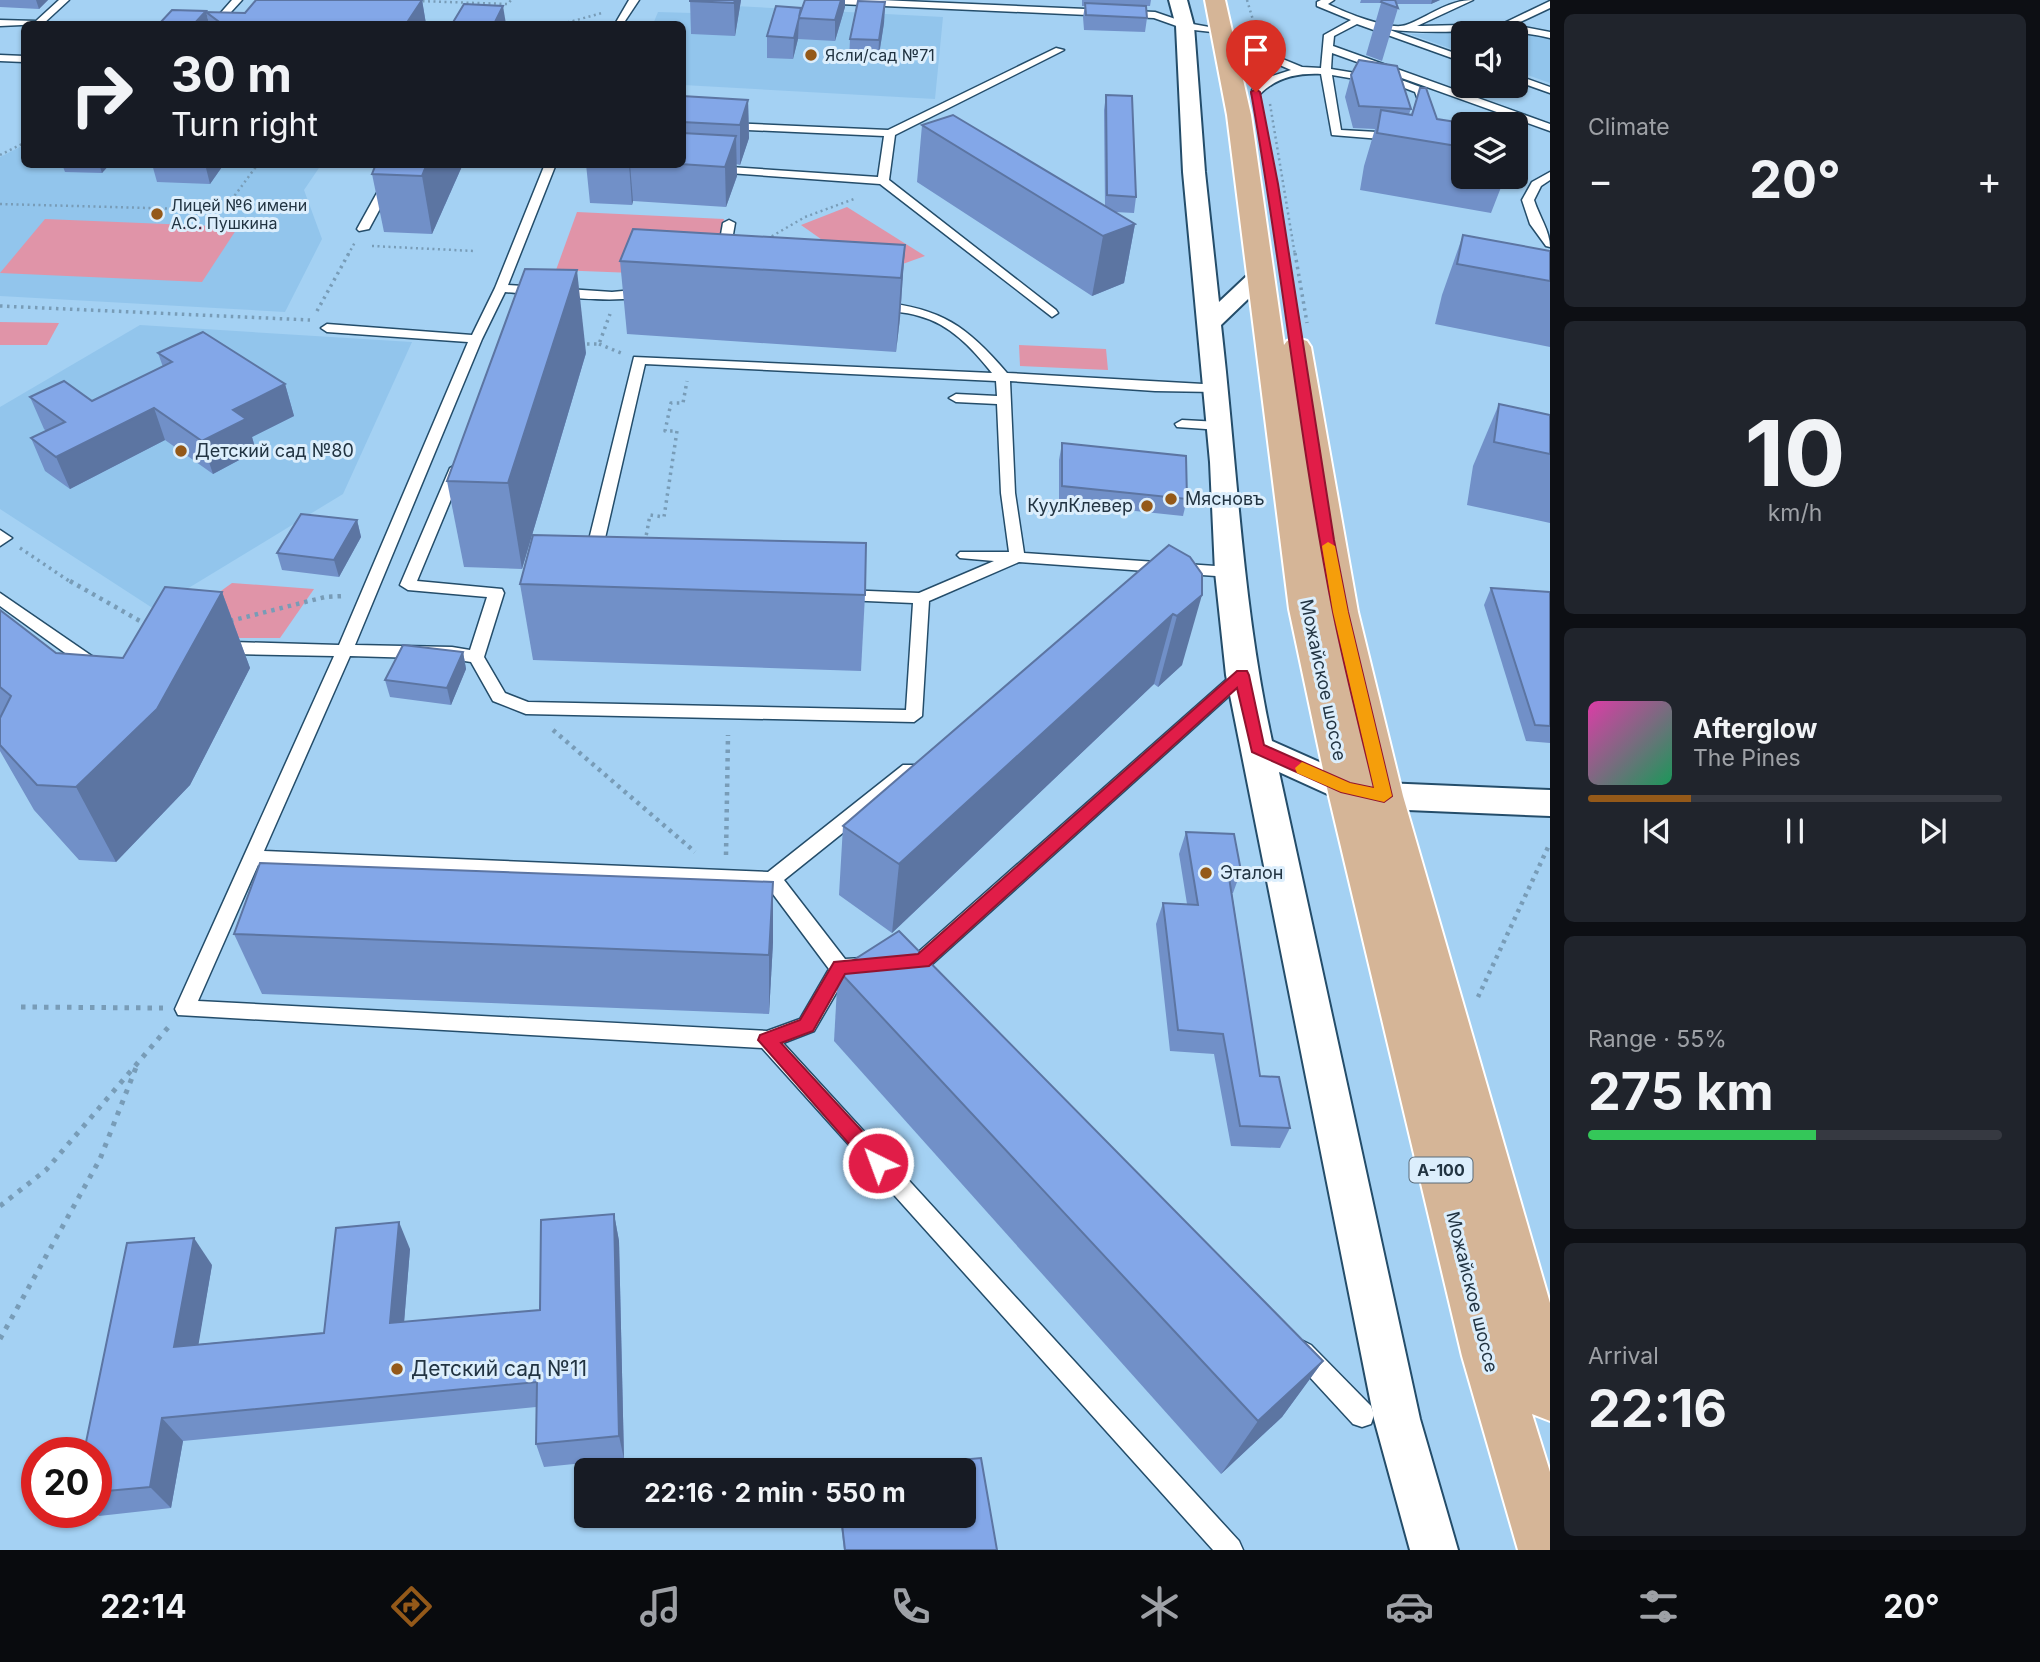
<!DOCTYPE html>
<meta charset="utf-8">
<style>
:root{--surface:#171b24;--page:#20242c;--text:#f1f3f6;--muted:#9ea1a6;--line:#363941;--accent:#945919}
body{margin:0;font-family:Inter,sans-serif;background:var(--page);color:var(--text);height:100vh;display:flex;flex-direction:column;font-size:26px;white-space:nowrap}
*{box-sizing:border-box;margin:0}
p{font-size:23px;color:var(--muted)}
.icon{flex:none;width:38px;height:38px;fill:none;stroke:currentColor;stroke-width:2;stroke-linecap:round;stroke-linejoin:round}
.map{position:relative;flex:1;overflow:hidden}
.side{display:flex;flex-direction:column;gap:14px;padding:14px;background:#0d0f14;width:490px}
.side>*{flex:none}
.guide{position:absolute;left:21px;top:21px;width:665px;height:147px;border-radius:10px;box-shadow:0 2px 5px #0004;background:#171b24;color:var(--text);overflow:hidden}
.tools{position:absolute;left:1451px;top:21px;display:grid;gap:14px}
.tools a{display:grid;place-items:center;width:77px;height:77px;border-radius:10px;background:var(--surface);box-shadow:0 2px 5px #0004;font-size:35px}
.speed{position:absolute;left:21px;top:1437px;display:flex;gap:14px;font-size:35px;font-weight:700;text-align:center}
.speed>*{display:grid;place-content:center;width:91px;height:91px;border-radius:50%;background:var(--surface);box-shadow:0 2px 5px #0004;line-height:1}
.speed .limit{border:10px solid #d22;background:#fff;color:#111}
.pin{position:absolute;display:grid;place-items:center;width:60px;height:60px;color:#fff;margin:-72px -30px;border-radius:50% 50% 50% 0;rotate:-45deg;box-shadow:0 0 7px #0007}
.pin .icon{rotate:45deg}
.me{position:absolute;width:77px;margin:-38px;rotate:318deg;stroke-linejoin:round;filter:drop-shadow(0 0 5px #0008)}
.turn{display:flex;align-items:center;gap:24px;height:147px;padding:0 35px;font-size:32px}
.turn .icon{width:91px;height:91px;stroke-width:2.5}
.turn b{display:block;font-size:49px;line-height:60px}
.big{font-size:52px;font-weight:700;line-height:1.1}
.side .widget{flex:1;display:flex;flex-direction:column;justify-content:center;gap:10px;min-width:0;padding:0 24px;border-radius:10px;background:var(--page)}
.side .dial{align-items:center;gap:0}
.dial b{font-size:91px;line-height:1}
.song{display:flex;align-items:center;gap:21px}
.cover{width:84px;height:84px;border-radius:10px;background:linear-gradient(135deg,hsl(320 70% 55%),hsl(150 70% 35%))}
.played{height:7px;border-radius:4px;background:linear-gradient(90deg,var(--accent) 25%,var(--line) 25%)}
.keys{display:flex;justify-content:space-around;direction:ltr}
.heat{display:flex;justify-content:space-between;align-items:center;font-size:38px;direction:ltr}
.charge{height:10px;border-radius:5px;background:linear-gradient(90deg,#34c759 55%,var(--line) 0)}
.trip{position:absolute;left:574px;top:1458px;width:402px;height:70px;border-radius:10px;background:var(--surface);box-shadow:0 2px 5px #0004;font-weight:700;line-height:70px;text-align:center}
.dock{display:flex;height:112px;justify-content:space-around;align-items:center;background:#090b0e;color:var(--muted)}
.dock .icon{width:49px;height:49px}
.dock .selected{color:var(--accent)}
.dock b{font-size:32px;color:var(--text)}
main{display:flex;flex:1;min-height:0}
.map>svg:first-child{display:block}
.built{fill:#92c5ec}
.green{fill:#e094a8}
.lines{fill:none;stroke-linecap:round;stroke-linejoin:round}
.lane-casing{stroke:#244d6a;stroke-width:3}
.street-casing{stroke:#244d6a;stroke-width:4}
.primary-casing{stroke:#fff;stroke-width:4}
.path-far3{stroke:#789cb7;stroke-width:2.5;stroke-dasharray:2 3.5;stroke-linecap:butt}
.path-far2{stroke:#789cb7;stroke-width:3.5;stroke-dasharray:2.5 4.5;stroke-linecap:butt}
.path-far1{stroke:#789cb7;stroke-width:4.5;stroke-dasharray:3.5 5;stroke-linecap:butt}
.path{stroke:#789cb7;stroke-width:5;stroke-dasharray:4.5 7;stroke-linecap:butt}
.lane{fill:#fff;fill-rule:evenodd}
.street{fill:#fff;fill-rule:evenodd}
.primary{fill:#d5b597;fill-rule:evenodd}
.wall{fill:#7190c8}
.shaded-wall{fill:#5c75a2}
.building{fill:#83a7e8;stroke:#5c75a2;stroke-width:2}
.route{fill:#e11d48;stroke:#92132f;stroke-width:2}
.slow{fill:#f59e0b}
.poi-dot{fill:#945919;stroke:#dceefc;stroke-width:2.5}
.labels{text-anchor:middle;stroke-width:6;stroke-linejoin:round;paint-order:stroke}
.far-poi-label{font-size:16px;fill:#223442;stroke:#dceefc;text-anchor:start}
.shield{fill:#dceefc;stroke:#5a6c7a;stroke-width:2}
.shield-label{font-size:16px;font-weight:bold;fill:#223442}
.poi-label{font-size:18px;fill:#223442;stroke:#dceefc;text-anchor:start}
.street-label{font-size:18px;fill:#223442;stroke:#dceefc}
.near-poi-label{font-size:21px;fill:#223442;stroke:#dceefc;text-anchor:start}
</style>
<main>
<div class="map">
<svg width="1550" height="1550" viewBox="0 0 1550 1550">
<rect width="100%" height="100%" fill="#a4d1f3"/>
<g class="built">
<path d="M696 4 943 17 935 99 683 85 682 24H653L658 12 692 13Z"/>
<path d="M1526 31 1550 39V83L1516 71V33H1463V53L1410 34Z"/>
<path d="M24 145V164L321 165 304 190 322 239 285 312 0 296V157Z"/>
<path d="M140 325 412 342 343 494 154 609 0 509V407Z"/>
</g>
<g class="green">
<path d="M847 207 925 256 872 275 801 225Z"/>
<path d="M577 212 724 219 711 276 556 270Z"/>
<path d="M45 219 238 227 202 282 0 273Z"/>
<path d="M0 322 59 323 47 345H0Z"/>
<path d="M1019 345 1106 349 1108 370 1020 366Z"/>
<path d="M232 583 314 589 280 638H212L189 614Z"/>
</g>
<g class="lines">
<defs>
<g id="lane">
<path d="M59 0H69L43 24 0 26V20L36 21Z"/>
<path d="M232 0H242L220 24H211Z"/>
<path d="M629 0H639L623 24H615Z"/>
<path d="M812 0H880L1155 12 1187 23 1226 30 1221 33 1185 29 1154 18 817 3Z"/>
<path d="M1321 0H1334L1328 4C1344 12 1390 31 1406 25 1428 17 1448 0 1473 0L1417 26H1422L1502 24 1550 1V8L1514 25 1550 32V38C1496 24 1442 37 1387 29L1463 56V62L1357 24 1334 36 1333 46 1550 124V131L1332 53 1331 69 1404 81 1423 88 1442 136 1430 143 1332 135 1321 74C1298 73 1277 77 1260 94H1252V90L1263 79 1291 70 1245 50V46H1251L1302 67 1321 68 1324 35 1351 20 1317 6V2ZM1332 75 1402 87 1415 92 1431 135 1341 130Z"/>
<path d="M1056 48 1064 50 895 135 889 180 1056 310 1058 313 1052 317 880 184 715 172 709 169 715 166 878 177 884 136 682 127V121L888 130Z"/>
<path d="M0 55 24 56V62L0 61Z"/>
<path d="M1516 75 1550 87V93L1516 81Z"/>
<path d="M393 164H404L369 229 359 231 357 229Z"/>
<path d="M545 164H556L508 285 612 292 644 289 650 293C632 307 533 294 505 292L482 339 355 645 452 647 470 650 487 597 408 590 400 585 450 468 457 464 464 468 417 581 502 589 504 593 484 657 505 693 528 702 906 710 913 603 844 600 836 595 844 590 919 593 994 561 960 558 957 555 960 552H1009L1001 493 997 404 956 402 949 398 956 394 997 396 996 381 645 364 600 560 592 565 584 560 634 357 992 373C972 348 950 324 919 316 904 311 889 312 875 309L873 306 879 302C941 308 967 326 1007 373L1221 385 1223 388 1216 392 1155 391 1010 381 1015 493 1024 553 1230 567 1238 572 1230 577 1019 562 929 601 922 716 914 722 526 714 493 701 471 662 452 659 350 656 264 851 768 872 903 765H915L918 770 915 775 784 880 845 959 864 958 871 960 874 966 871 972 846 976 814 1031 783 1043 1239 1541 1243 1550H1213L762 1048 178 1015 175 1009 334 656 233 654 225 648 233 642 339 645 468 342 327 332 321 328 327 324 472 335 495 288ZM258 865 767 886 829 969 800 1019 767 1031 198 1001Z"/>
<path d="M1550 172V180L1541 186 1534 200C1539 216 1550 231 1550 247L1546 246 1530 224 1522 200 1532 182Z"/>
<path d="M729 220 735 223 729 257 723 261 717 257 723 223Z"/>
<path d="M1182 420 1220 422 1227 426 1220 430 1177 427 1175 424Z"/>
<path d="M0 530 12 538 0 546Z"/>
<path d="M0 593 102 663 104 667 102 671H90L0 606Z"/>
<path d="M1242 669 1248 671 1250 675 1248 679 929 967 922 969 915 967 912 961 915 955 1236 671Z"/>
<path d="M1303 1341 1311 1345 1371 1406 1374 1415 1371 1424 1362 1427 1353 1424 1295 1361 1291 1353 1295 1345Z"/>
</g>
<path id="street" d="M1169 0H1187L1194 26 1205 172 1219 302 1253 270H1269L1273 275 1221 325C1237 464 1242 605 1272 741L1353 777 1384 783 1550 790V816L1384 809 1334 797 1279 772 1420 1419 1458 1550H1410L1374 1419 1226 675 1215 572 1210 462 1183 172 1176 26Z"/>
<path id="primary" d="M1205 0H1225L1251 115 1284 345 1287 341 1297 338 1307 341 1311 347 1358 612 1403 796 1550 1303V1421L1532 1414 1550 1472V1550H1518L1462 1356 1327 788 1289 609 1227 115Z"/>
</defs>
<use href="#lane" class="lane-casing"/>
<use href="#street" class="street-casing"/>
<use href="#primary" class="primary-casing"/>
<g class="path-far3">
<path d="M1247 0 1256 30"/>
<path d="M417 1 508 4 511 0"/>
<path d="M562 24 602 13"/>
<path d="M1270 104 1295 255"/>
<path d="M0 155 24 143"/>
<path d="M0 204 224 210 258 164"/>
<path d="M767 239 805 217 854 199"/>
<path d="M372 246 474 251"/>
<path d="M348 255 355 242"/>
</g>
<g class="path-far2">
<path d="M1295 253 1307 323"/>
<path d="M0 306 310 320"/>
<path d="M317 311 349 253"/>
<path d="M580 344H599L610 314"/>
<path d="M599 344 621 353"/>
<path d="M645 542 650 515 664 517 677 431H665L671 403H683L687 381"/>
<path d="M20 548 72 583"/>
</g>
<g class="path-far1">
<path d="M70 581 147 625"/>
<path d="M230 621 325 597 344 596"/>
<path d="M553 730 695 852"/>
<path d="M726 855 728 735"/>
<path d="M1478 997 1550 843"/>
</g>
<g class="path">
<path d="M21 1007 163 1008"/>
<path d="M0 1206 46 1170 171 1024"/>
<path d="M0 1339 100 1159 137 1065"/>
</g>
<use href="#lane" class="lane"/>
<use href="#street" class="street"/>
<use href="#primary" class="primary"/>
</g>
<g class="wall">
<path d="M0 0H48L39 9 0 7Z"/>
<path d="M422 0 426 24H209L206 12 245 13Z"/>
<path d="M690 0H741L735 36 691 34Z"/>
<path d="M805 0H845V7L835 41 798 39 793 59 767 58V36L801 10Z"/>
<path d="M1068 0H1151L1150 6H1142L1147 18 1145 32 1084 30 1083 17 1085 6H1082V0Z"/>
<path d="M1361 0H1440L1431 4H1396L1398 8 1382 61 1366 55 1381 3H1360Z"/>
<path d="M885 2 884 23 878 61 849 60 850 39Z"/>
<path d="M1351 75 1411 109 1409 114 1411 115 1420 88 1437 119 1463 124V177H1505L1491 213 1360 190 1364 166 1375 129 1353 128 1345 97Z"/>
<path d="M1106 95 1136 197 1134 213 1115 212 1135 224 1124 283 1092 296 917 182 922 125 1105 206 1104 110Z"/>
<path d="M682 96 748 100 749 138 740 165 736 164 737 176 726 207 633 201 632 205 590 203 586 164H682Z"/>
<path d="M62 164H110L102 173 65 172Z"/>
<path d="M152 164H224L210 184 157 182Z"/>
<path d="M376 164H463L432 234 384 232 372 174Z"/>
<path d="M1463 235 1550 251V347L1435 324 1442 295Z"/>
<path d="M905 245 900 318 896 352 627 334 620 261Z"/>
<path d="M158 353 285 384 294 416 252 437 256 451 213 474 165 440 70 489 45 471 31 438 46 431 44 429 30 397 92 401 163 367Z"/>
<path d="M586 353 522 569 464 567 447 481Z"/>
<path d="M1499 404 1550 415V523L1467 505 1473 466Z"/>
<path d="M1062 443 1187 499 1183 516 1059 503V460Z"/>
<path d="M357 520 361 537 339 577 282 570 277 553Z"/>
<path d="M1190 557 1182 665 1158 687 1154 684 892 933 839 895 843 826Z"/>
<path d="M520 584 865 595 861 671 533 660Z"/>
<path d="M1491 588 1550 592V743L1526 741 1484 605Z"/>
<path d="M222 592 250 668 190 785 116 862 79 860 34 810 0 751V610L56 653 123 658Z"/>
<path d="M463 652 466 669 451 705 390 697 385 680Z"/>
<path d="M1186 832 1241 871 1233 893H1232L1260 1076 1290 1128 1280 1148 1231 1146 1214 1054 1170 1051 1156 924 1163 903 1187 904 1179 854Z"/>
<path d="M773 882V942L769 1014 262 994 234 934Z"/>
<path d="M838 970 1323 1361 1282 1417 1221 1474 834 1041Z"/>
<path d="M614 1214 619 1241 624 1459 544 1467 536 1444V1407L183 1441 171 1508 99 1516 95 1512H96V1452L212 1265 198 1344 324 1333 410 1249 404 1322 540 1310Z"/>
<path d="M840 1516H964L997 1550H844Z"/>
</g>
<g class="shaded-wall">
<path d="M36 0H48L39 9Z"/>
<path d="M422 0 426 24H406Z"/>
<path d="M735 0H741L735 36 734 3Z"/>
<path d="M841 0H845V7L835 41V20Z"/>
<path d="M1432 0H1440L1431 4Z"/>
<path d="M885 2 884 23 878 61 879 40Z"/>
<path d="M503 6 506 24H494Z"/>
<path d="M206 11 209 24H194Z"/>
<path d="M799 18 798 39 793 59 794 38Z"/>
<path d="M748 100 749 138 740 165V125Z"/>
<path d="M736 136 737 176 726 207 725 167Z"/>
<path d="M99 164H110L102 173Z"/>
<path d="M205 164H224L210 184Z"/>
<path d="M427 164H463L432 234 422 176Z"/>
<path d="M629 164H630L633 201 632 205Z"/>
<path d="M1135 224 1124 283 1092 296 1103 236Z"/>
<path d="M905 245 900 318 896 352 901 278Z"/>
<path d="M577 270 586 353 522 569 508 483Z"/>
<path d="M285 384 294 416 252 437 256 451 213 474 202 441 233 410Z"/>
<path d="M154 408 165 440 70 489 56 457Z"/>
<path d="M357 520 361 537 339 577 334 560Z"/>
<path d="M222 592 250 668 190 785 116 862 76 787Z"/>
<path d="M1202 595 1182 665 1158 687 1177 616Z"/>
<path d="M1173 614 1154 684 892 933 899 864Z"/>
<path d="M463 652 466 669 451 705 447 688Z"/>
<path d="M773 882V942L769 1014V955Z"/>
<path d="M614 1214 619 1241 624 1459 619 1436Z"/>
<path d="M399 1222 410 1249 402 1348 390 1323Z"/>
<path d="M194 1238 212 1265 194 1371 174 1347Z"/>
<path d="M1323 1361 1282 1417 1221 1474 1258 1421Z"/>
<path d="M162 1418 183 1441 171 1508 150 1487Z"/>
</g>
<g class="building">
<path d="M256 0H422L406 24H222L206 12 245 13Z"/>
<path d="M690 0H735L734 3 690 1Z"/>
<path d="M805 0H841L835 20 799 18 794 38 767 36 776 6 801 8 799 17Z"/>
<path d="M1382 0H1395L1398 8 1381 2Z"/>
<path d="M858 1 885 2 879 40 850 39Z"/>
<path d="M1085 3 1146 6 1147 18 1086 15Z"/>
<path d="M464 4 503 6 494 24H452Z"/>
<path d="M172 10 206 11 194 24H159Z"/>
<path d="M1359 60 1397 66 1411 109 1359 106 1351 75Z"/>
<path d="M1420 88H1426L1437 119 1469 124H1463V147L1377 133 1381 110 1412 115Z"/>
<path d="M1106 95 1132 96 1136 197 1107 195Z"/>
<path d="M682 96 748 100 740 125 682 122Z"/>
<path d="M953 115 1135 224 1103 236 922 125Z"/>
<path d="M682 133 736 136 725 167 680 164H682Z"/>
<path d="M376 164H427L422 176 372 174Z"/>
<path d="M633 229 905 245 901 278 620 261Z"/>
<path d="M1463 235 1550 251V281L1457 264Z"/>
<path d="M525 269 577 270 508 483 447 481Z"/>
<path d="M203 332 285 384 233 410 246 419 202 441 154 408 56 457 31 438 65 422 30 397 64 381 92 401 172 362 158 353Z"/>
<path d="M1499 404 1550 415V454L1494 442Z"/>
<path d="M1062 443 1186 456 1187 499 1062 486Z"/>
<path d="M301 514 357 520 334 560 277 553Z"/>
<path d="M533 535 866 543 865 595 520 584Z"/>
<path d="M1169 545 1190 557 1202 574V595L1177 616 1173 614 899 864 843 826Z"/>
<path d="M165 587 222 592 157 709 76 787 37 785 0 745V718L11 696 0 687V610L56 653 123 658Z"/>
<path d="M1491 588 1550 592V726L1535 725Z"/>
<path d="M403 645 463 652 447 688 385 680Z"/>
<path d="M1186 832 1234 834 1241 871H1228L1260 1076 1279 1077 1290 1128 1240 1126 1223 1034 1178 1030 1163 903 1198 905Z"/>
<path d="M260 863 773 882 769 955 234 934Z"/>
<path d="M899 931 1323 1361 1258 1421 838 970Z"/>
<path d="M614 1214 619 1436 536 1444 537 1382 162 1418 150 1487 96 1492V1452H84L127 1243 194 1238 174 1347 324 1333 336 1228 399 1222 390 1323 540 1310 541 1220Z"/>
<path d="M981 1458 997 1550H845L841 1516H964V1470H850Z"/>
</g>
<path class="route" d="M1256 89 1260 92 1278 184 1334 540 1348 612 1392 796 1384 802 1341 792 1252 752 1237 688 929 966 845 974 813 1031 781 1043 885 1156 888 1163 885 1169 878 1172 871 1169 758 1040 760 1035 800 1020 834 962 918 954 1237 671H1247L1249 675 1264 745 1350 783 1374 788C1360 729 1345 671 1333 612 1299 440 1282 265 1251 92Z"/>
<path class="slow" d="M1328 542 1335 546 1348 612 1392 796 1384 802 1341 792 1297 773 1295 768 1302 762 1350 783 1374 788 1333 612 1322 546Z"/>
<g class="poi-dot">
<circle cx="811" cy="55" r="7"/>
<circle cx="157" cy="214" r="7"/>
<circle cx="181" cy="451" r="7"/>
<circle cx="1171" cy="499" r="7"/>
<circle cx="1147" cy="506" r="7"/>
<circle cx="1206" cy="873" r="7"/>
<circle cx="397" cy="1369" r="7"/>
</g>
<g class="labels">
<g class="far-poi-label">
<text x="825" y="61">Ясли/сад №71</text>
<text x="171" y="211">Лицей №6 имени<tspan x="171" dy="18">А.С. Пушкина</tspan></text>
</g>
<rect class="shield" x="1409.5" y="1157.5" width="63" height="25" rx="5"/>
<g class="shield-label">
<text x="1441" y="1176">А-100</text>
</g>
<g class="poi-label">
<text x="195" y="457">Детский сад №80</text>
<text x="1185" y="505">Мясновъ</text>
<text x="1133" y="512" text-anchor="end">КуулКлевер</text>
<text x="1220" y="879">Эталон</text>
</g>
<g class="street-label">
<text transform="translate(1323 680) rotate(78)" y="6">Можайское шоссе</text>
<text transform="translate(1472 1292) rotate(76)" y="6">Можайское шоссе</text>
</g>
<g class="near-poi-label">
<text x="411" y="1376">Детский сад №11</text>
</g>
</g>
</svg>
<div class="tools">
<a><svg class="icon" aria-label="sound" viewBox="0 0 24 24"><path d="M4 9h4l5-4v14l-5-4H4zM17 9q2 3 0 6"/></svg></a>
<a><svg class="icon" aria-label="layers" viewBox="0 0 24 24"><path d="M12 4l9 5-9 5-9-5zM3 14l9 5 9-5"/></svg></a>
</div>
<div class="speed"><div class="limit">20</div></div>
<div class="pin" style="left:1256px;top:92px;background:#d93025"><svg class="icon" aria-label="arrive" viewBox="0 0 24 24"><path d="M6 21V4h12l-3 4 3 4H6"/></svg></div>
<svg class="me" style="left:878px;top:1163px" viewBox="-20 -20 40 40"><circle r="17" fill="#e11d48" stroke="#fff" stroke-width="3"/><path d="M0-11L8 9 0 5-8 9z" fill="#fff"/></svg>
<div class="trip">22:16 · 2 min · 550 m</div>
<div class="guide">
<div class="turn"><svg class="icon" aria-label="right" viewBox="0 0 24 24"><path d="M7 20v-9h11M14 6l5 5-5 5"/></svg><div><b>30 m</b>Turn right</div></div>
</div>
</div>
<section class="side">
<div class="widget"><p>Climate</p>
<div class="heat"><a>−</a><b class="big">20°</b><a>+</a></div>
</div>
<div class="widget dial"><b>10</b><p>km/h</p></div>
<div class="widget">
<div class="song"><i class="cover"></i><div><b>Afterglow</b><p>The Pines</p></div></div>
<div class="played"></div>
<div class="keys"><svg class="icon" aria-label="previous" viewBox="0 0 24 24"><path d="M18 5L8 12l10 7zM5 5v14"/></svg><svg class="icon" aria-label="pause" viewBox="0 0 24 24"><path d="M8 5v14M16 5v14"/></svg><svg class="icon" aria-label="next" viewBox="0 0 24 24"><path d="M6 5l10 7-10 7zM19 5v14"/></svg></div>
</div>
<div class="widget"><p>Range · 55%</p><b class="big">275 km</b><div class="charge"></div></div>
<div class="widget"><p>Arrival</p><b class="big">22:16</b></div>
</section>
</main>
<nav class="dock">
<b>22:14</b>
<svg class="icon selected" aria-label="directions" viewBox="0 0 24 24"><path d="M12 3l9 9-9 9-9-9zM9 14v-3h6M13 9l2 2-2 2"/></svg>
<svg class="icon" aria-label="music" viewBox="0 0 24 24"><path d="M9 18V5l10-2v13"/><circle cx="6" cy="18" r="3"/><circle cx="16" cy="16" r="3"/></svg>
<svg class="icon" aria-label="phone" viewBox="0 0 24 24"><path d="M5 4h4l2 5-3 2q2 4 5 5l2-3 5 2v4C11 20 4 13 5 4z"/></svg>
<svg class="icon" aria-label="climate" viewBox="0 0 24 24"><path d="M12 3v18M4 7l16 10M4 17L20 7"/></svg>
<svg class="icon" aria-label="car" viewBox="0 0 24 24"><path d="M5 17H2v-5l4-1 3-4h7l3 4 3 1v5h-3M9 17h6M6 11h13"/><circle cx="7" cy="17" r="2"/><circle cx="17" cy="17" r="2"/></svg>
<svg class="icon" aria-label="filters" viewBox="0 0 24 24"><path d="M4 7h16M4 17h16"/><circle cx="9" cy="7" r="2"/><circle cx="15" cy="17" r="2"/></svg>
<b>20°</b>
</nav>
